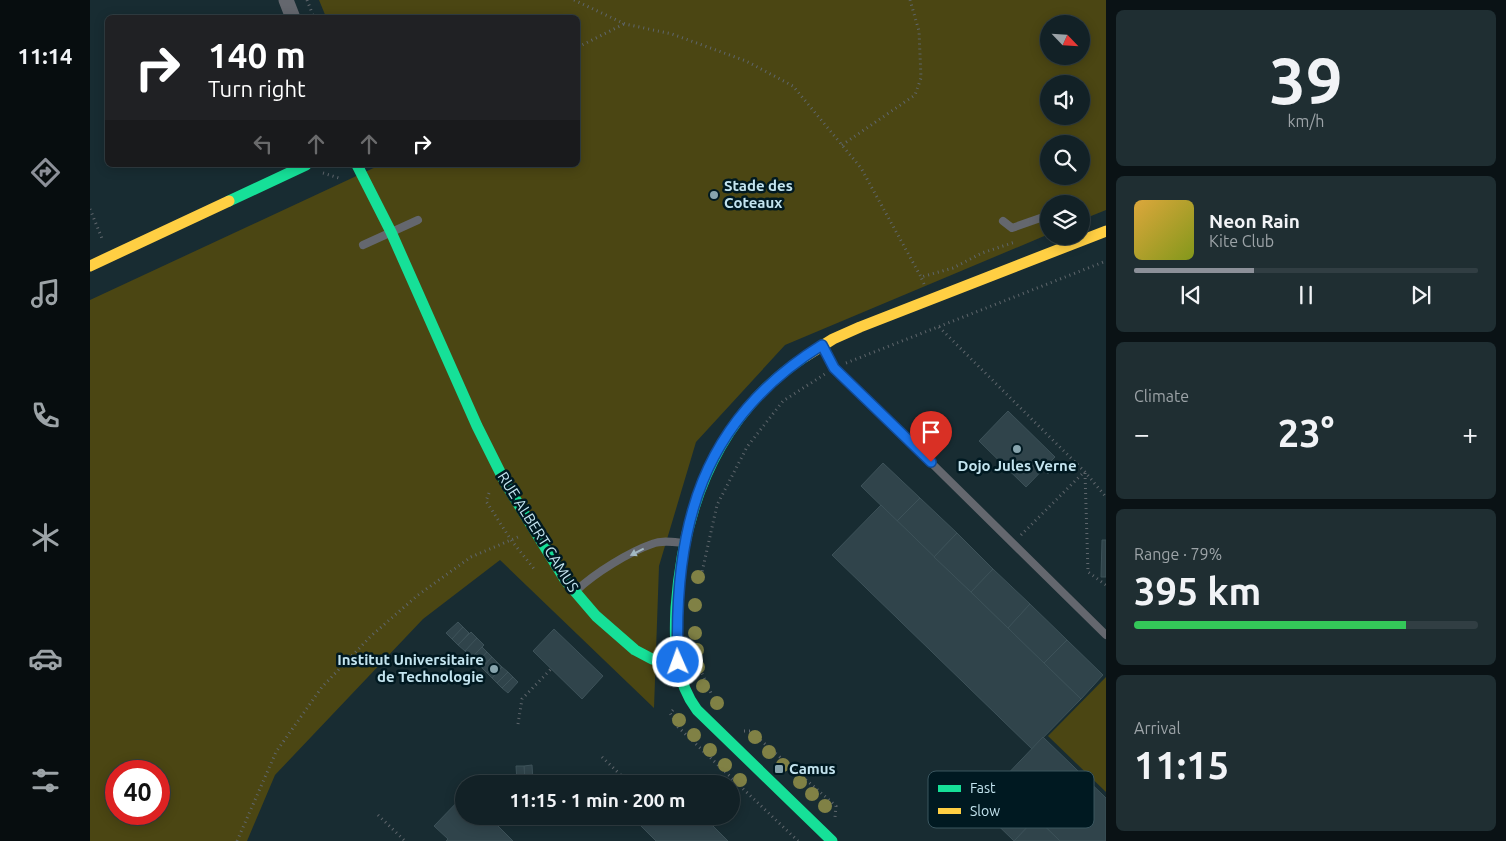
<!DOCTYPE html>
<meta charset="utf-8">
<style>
:root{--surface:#122126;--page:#1f2e32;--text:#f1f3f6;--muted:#9ca3a7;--line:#313e43;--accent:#8c9099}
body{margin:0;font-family:Ubuntu,sans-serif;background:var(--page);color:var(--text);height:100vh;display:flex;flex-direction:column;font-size:19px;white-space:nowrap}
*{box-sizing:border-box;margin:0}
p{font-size:16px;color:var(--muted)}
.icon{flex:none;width:28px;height:28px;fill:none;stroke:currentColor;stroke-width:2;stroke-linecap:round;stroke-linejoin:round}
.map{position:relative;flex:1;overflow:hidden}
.details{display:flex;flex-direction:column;gap:10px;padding:10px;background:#0a1215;width:400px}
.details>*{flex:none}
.hud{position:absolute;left:15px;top:15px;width:475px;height:152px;border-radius:8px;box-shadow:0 2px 12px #0003,0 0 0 1px var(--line);background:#202124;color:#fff;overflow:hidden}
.needle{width:32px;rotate:115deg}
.buttons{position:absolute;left:950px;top:15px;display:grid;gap:10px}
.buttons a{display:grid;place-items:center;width:50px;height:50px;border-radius:50%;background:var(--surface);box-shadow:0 2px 12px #0003,0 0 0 1px var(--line);font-size:25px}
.speed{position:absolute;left:15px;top:760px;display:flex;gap:10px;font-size:25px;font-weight:700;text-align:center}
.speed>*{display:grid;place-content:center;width:65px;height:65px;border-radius:50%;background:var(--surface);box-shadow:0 2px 12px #0003,0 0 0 1px var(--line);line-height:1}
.speed .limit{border:8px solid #d22;background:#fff;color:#111}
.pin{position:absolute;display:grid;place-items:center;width:42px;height:42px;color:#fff;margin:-51px -21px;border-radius:50% 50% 50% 0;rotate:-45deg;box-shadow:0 0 5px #0007}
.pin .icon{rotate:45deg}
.me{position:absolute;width:55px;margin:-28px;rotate:358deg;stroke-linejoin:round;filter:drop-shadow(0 0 4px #0008)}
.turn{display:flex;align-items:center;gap:18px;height:105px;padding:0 20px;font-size:22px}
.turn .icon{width:65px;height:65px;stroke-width:2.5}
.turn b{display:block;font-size:35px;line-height:42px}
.lanes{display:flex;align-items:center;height:48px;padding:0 20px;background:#0003;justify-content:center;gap:25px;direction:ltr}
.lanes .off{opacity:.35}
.big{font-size:38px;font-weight:700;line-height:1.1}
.details .tile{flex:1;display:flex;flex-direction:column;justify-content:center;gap:8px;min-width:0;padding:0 18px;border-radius:8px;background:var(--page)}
.details .dial{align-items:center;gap:0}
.dial b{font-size:65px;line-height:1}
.song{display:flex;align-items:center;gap:15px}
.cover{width:60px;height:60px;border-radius:8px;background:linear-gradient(135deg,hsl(40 70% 55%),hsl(70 70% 35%))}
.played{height:5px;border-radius:2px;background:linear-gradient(90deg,var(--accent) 35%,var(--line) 35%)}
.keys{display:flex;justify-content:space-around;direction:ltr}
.heat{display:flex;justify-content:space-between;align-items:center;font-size:28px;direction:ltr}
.charge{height:8px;border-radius:4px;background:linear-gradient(90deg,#34c759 79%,var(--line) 0)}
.trip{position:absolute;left:365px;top:775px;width:285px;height:50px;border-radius:25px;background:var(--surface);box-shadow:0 2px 12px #0003,0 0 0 1px var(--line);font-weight:700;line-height:50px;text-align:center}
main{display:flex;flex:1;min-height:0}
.menu{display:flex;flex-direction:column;width:90px;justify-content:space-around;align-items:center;background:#070d0f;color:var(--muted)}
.menu .icon{width:35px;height:35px}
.menu .selected{color:var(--accent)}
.menu b{font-size:22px;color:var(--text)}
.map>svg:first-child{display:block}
.green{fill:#4b4613;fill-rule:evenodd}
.building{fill:#30444b;stroke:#3d5259}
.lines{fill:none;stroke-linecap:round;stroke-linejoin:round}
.path{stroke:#5f666c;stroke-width:3;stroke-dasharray:1 4;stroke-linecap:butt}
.lane{stroke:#64676e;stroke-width:8}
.street{stroke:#64676e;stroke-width:15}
.fast{stroke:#16e098;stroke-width:11}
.slow{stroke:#ffcf43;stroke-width:11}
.tree{fill:#808145}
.oneway{fill:#a2b8c2}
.route-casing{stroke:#114b97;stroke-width:12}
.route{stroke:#1a73e8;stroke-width:9}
.poi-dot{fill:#87a4ad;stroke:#001921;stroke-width:2}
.labels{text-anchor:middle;stroke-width:5;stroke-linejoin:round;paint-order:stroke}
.poi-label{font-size:15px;font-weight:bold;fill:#c3e4ef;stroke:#001921;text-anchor:start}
.street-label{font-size:15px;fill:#c3e4ef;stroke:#001921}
.key{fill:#001921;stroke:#3a565f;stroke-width:1}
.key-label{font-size:14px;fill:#c3e4ef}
</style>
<main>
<nav class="menu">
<b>11:14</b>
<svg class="icon selected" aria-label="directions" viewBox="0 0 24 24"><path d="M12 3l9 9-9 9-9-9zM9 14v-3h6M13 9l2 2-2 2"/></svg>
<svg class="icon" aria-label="music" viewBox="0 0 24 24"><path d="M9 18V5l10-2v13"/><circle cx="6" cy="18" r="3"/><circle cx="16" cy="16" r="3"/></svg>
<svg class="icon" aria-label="phone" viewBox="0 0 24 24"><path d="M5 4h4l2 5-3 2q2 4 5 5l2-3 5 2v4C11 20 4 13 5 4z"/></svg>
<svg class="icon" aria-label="climate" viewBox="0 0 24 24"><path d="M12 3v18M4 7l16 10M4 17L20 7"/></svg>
<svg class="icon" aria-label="car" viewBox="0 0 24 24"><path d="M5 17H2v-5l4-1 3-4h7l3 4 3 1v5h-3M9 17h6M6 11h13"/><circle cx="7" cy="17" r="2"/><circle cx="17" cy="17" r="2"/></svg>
<svg class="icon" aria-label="filters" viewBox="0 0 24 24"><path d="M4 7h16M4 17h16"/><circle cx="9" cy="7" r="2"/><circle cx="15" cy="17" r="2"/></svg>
</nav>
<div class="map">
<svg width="1016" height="841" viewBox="0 0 1016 841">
<rect width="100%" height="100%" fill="#182c32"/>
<g class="green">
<path d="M229 0H1016V210L991 220V204H959V234L695 345 606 442 569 566 564 708 410 560 333 619 185 775 157 841H0V300L290 165H488V18L236 17ZM959 24H991V56H959ZM959 84H991V116H959ZM959 144H991V176H959ZM26 771H69V814H26Z"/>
<path d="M1016 677V792L958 736Z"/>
</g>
<g class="building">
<path d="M918 411 965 457 936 487 889 441Z"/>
<path d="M793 463 830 498 807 521 771 486Z"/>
<path d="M959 463 964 468 958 474 953 469Z"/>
<path d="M830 498 867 533 844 557 807 521Z"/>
<path d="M791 505 991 699 942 749 742 555Z"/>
<path d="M867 533 903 569 881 592 844 557Z"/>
<path d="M1012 540H1016V577H1011Z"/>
<path d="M903 569 940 604 918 628 881 592Z"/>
<path d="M940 604 977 640 954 663 918 628Z"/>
<path d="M368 622 373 627 362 639 356 633Z"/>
<path d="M373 627 379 633 368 645 362 639Z"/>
<path d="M464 629 513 676 492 699 443 651Z"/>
<path d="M381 632 387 638 375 651 368 645Z"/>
<path d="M387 638 394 645 381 658 375 651Z"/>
<path d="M977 640 1013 675 991 699 954 663Z"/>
<path d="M392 647 397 652 387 663 381 658Z"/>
<path d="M397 652 402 657 392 668 387 663Z"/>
<path d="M402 657 407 662 397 673 392 668Z"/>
<path d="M407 662 412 667 402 678 397 673Z"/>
<path d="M412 667 418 672 407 683 402 678Z"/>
<path d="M418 672 423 677 412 688 407 683Z"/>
<path d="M423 677 428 682 418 693 412 688Z"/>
<path d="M953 737 1016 798V841H970L910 782Z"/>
<path d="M442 765 443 781H435L434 766Z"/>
<path d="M426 766H434L435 781 427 782Z"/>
<path d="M910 782 946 818 924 841 887 805Z"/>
<path d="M374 795V816H408L403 821 423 841H356L358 839 344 826Z"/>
<path d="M561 816H613L638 841H566L551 826Z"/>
<path d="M946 818 970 841H924Z"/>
</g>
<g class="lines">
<g class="path">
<path d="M217 0 224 18"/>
<path d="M484 0 535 24 582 34 656 61 703 86 771 168 831 277"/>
<path d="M488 47 534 24"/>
<path d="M752 145 825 95 831 78 829 31 820 0"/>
<path d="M233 173 252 179"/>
<path d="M0 209 13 241"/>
<path d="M834 284 831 277 863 268 892 253 925 242"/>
<path d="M849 327 995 472 1016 497"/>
<path d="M756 363 1016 261"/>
<path d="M995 473 998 572 1016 585"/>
<path d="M399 493 396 501 421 540 445 570"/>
<path d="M931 535 994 472"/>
<path d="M610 581 627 505 657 447 693 401 735 374"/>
<path d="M610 669 621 693"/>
<path d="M583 710 580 713 588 727 708 841"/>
<path d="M428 724 432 699 461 669"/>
<path d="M654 731H660L746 806 745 817"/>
<path d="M512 757 540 784"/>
<path d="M288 815 315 841"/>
<path d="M147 841 186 752 232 687 281 636 328 595 381 557 428 537"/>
</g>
<g class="lane">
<path d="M913 221 922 228 959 215"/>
<path d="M273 245 328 220"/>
<path d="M733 347 745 368 1016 635"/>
<path d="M487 590C505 573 539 552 562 544 572 540 583 542 593 543"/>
</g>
<path class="street" d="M196 0 203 18"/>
<g class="fast">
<path d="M267 165 301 232 387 426 416 484 476 581 506 616 545 650 562 659 588 662"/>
<path d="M139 201 216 165"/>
<path d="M716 356C628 414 593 507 586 608 584 644 585 681 607 710L742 841"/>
</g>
<g class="slow">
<path d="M0 266 139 201"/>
<path d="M716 356 743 339 770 327 1016 231"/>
</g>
</g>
<g class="tree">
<circle cx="608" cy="577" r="7"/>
<circle cx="605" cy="605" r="7"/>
<circle cx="605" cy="633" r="7"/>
<circle cx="607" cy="650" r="7"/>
<circle cx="608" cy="667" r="7"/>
<circle cx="613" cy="686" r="7"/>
<circle cx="627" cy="703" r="7"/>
<circle cx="589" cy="720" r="7"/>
<circle cx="604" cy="735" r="7"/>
<circle cx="665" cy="737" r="7"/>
<circle cx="620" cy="750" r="7"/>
<circle cx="679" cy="752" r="7"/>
<circle cx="635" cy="765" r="7"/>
<circle cx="693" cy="765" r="7"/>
<circle cx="650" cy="780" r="7"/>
<circle cx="710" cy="782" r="7"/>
<circle cx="722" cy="794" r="7"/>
<circle cx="735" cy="806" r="7"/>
</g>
<defs><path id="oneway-solid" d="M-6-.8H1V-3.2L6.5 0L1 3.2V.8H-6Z" transform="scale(1.25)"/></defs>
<use class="oneway" href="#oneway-solid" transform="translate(547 552) rotate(153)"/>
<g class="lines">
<defs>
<path id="route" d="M588 662C583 527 611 420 732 345L744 368 841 462"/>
</defs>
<use href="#route" class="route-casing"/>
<use href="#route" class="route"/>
</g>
<g class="poi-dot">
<circle cx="624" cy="195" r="5"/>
<circle cx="927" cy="449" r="5"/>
<circle cx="404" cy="669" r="5"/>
<rect x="684" y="764" width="10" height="10" rx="2.5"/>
</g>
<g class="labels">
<g class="poi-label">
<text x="634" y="191">Stade des<tspan x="634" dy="17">Coteaux</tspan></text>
<text x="927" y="471" text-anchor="middle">Dojo Jules Verne</text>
<text x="394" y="665" text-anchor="end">Institut Universitaire<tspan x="394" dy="17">de Technologie</tspan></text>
<text x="699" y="774">Camus</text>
</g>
<g class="street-label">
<text transform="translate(448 532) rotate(58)" y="5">RUE ALBERT CAMUS</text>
</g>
</g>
<rect x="838" y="771" width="166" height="57" rx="8" class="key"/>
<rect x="848" y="785" width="23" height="7" fill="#16e098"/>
<rect x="848" y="808" width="23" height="6" fill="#ffcf43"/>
<g class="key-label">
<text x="880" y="793">Fast</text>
<text x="880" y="816">Slow</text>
</g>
</svg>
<div class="buttons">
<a><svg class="needle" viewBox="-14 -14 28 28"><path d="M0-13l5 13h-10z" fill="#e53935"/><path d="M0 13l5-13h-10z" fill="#9ca3a7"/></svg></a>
<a><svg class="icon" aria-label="sound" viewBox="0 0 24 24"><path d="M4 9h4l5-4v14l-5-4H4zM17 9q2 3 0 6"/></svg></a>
<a><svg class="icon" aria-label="search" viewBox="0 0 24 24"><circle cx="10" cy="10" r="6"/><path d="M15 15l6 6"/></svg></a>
<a><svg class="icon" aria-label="layers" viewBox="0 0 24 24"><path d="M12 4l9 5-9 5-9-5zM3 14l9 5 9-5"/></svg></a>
</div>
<div class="speed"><div class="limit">40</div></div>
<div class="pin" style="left:841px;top:462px;background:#d93025"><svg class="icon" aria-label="arrive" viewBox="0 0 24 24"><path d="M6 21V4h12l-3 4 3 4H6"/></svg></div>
<svg class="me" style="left:588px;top:662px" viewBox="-20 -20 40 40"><circle r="17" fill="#1a73e8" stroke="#fff" stroke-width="3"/><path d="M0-11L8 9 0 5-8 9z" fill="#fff"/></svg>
<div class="trip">11:15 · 1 min · 200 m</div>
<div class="hud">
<div class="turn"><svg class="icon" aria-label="right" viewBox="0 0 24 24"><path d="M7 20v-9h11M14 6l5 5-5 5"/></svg><div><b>140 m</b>Turn right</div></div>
<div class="lanes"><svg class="icon off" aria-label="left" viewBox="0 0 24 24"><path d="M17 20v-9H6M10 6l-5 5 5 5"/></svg><svg class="icon off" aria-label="ahead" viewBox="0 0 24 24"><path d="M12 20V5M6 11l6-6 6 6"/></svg><svg class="icon off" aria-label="ahead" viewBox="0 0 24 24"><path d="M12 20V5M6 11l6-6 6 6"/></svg><svg class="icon" aria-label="right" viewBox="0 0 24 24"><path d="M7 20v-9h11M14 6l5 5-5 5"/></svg></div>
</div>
</div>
<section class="details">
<div class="tile dial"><b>39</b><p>km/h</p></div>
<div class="tile">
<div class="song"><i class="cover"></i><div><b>Neon Rain</b><p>Kite Club</p></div></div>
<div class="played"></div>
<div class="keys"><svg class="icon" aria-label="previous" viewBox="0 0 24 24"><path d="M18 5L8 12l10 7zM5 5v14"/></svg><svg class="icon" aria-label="pause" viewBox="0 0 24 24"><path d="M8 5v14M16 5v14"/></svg><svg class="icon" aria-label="next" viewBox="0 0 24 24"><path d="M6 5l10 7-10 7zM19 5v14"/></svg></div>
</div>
<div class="tile"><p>Climate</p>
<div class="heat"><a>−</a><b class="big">23°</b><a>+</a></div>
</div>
<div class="tile"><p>Range · 79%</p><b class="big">395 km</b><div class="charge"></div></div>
<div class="tile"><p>Arrival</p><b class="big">11:15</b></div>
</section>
</main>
